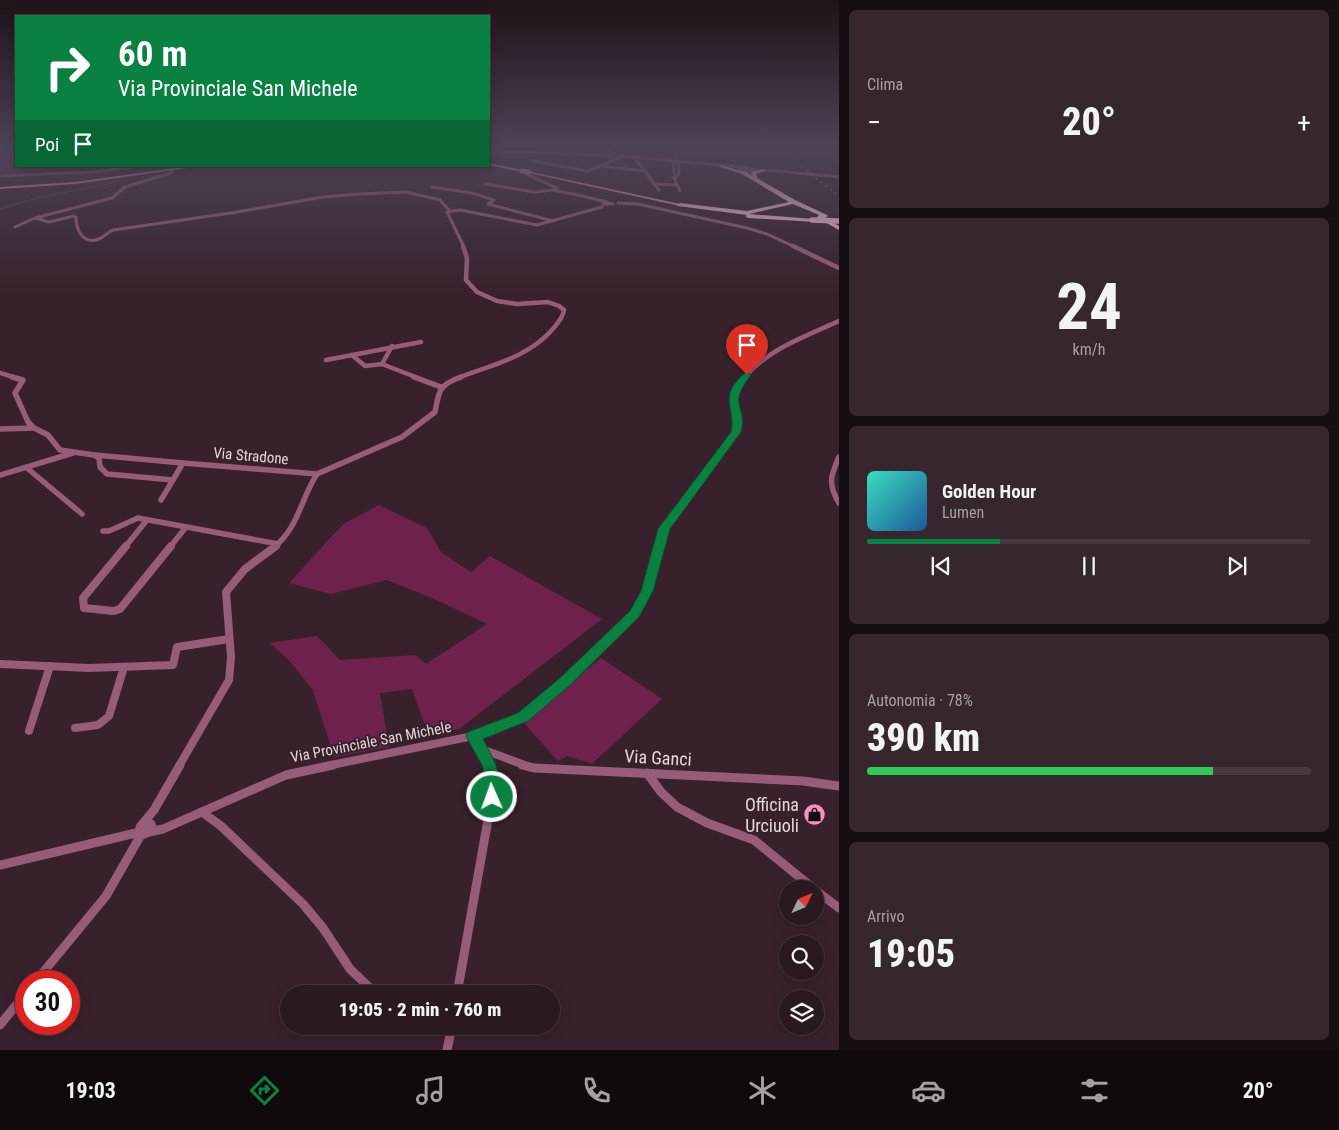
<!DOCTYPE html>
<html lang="it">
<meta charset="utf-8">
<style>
:root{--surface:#2a1921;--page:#36262e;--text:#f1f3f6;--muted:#a5a0a5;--line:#46383f;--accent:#0b8043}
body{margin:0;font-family:"Roboto Condensed",sans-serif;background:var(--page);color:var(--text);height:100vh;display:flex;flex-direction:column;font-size:19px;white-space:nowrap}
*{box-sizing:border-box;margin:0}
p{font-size:16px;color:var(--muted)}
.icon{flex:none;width:28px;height:28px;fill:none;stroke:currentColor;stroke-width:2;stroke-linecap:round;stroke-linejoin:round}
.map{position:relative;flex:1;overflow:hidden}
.side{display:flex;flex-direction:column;gap:10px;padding:10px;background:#170e12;width:500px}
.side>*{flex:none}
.banner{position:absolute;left:15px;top:15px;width:475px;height:152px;border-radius:0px;box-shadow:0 2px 12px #0003,0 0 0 1px var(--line);background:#0b8043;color:#fff;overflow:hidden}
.needle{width:32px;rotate:46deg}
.buttons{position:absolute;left:779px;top:880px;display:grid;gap:10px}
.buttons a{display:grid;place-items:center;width:45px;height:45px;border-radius:50%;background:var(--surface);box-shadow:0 2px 12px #0003,0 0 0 1px var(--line);font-size:25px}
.speed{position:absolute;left:15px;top:970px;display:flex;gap:10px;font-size:25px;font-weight:700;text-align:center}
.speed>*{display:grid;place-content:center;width:65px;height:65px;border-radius:50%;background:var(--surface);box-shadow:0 2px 12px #0003,0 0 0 1px var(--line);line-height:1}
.speed .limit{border:8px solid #d22;background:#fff;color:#111}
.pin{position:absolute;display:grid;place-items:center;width:42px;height:42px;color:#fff;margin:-51px -21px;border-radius:50% 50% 50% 0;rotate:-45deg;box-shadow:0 0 5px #0007}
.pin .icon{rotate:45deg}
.me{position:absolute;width:55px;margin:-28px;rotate:358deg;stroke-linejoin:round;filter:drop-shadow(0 0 4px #0008)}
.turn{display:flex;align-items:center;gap:18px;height:105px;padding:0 20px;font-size:22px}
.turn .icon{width:65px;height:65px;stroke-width:2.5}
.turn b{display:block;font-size:35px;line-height:42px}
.then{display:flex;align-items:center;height:48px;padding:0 20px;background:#0003;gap:10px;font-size:19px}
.big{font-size:38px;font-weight:800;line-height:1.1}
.side .tile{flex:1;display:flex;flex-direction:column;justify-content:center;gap:8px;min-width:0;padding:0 18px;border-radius:8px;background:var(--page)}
.side .dial{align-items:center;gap:0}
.dial b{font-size:65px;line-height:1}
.song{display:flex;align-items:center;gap:15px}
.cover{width:60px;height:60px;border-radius:8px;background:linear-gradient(135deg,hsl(170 70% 55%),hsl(210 70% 35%))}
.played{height:5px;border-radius:2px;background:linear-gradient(90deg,var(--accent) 30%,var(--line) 30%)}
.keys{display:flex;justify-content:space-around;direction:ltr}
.heat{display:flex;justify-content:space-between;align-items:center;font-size:28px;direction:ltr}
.charge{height:8px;border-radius:4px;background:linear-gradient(90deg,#34c759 78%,var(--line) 0)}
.trip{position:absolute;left:280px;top:985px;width:280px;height:50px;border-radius:25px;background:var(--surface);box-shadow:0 2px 12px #0003,0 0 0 1px var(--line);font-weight:800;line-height:50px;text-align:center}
.tab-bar{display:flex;height:80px;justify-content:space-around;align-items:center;background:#110a0d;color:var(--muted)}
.tab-bar .icon{width:35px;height:35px}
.tab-bar .selected{color:var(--accent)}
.tab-bar b{font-size:22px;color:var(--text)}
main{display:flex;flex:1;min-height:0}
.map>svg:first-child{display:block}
.green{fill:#6e224b}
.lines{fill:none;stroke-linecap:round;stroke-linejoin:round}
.stream{stroke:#614052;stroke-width:1}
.minor-far4{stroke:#975d78;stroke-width:3}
.minor-far3{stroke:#975d78;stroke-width:4.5}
.minor-far2{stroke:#975d78;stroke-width:5.5}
.minor-far1{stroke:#975d78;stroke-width:8}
.minor{stroke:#975d78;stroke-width:9}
.major{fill:#f798c6;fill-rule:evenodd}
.highway{fill:#ffc4de;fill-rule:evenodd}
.rail{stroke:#b19fa7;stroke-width:1;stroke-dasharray:3 3;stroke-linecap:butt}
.major-bridge{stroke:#f798c6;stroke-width:5}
.highway-bridge{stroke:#ffc4de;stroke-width:5.5}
.route{fill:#0b8043;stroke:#07532c}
.labels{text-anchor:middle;stroke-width:4;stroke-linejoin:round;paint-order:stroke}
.street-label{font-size:15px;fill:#e5d5dc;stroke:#38212c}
.near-street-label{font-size:18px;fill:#e5d5dc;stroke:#38212c}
.near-poi-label{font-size:18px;fill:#e5d5dc;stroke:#38212c;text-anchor:end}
</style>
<main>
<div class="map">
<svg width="839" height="1050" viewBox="0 0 839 1050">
<rect width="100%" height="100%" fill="#38212c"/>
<g class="green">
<path d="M0 146H16V166H39L25 173 0 174Z"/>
<path d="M379 505 427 528 441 552 471 572 490 556 602 619 459 729 429 736 412 689 380 693 389 747 334 757 313 690 288 659 269 643 317 636 340 660 415 655 426 664 487 624 432 598 387 580 331 594 289 583 343 524Z"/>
<path d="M601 658 662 699 592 764 567 756 558 761 523 722Z"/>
</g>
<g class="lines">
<g class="stream">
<path d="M0 156H16"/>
<path d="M0 209 37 198 127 180 147 169 158 166"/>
</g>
<g class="minor-far4">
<path d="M598 146 615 153"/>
<path d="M674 146 679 171 678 175 674 178"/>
<path d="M489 152H536"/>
<path d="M538 152 614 156"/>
<path d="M620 156 743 167"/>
<path d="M634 157 659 190"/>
<path d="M533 161 588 171 623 156"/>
<path d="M673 162 675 180 680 191"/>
<path d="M600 166 645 171"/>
<path d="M741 167 754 170 746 171 740 169Z"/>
<path d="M753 171 767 170 839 177"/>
<path d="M526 172V174L557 188"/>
<path d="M0 176 94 172 139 166"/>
<path d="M485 184 534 192 553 190 577 195"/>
<path d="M655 184 676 185"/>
<path d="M432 187 472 193 494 200 488 204 553 221"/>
<path d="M574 194 607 202"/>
<path d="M605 202 613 204H603Z"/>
<path d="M618 203 638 204 747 228 767 234 795 247"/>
<path d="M35 218 49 222 74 216 76 217C76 230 83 245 99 239 104 237 108 232 113 230L231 213 323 197 360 194 406 192 440 200 449 210"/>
<path d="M15 227 35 218 112 198 125 187 171 173 173 170"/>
<path d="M464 247 447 212 460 210 537 225 602 207"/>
</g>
<g class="minor-far3">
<path d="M793 246 839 268"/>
<path d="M352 355 365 366 382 364 418 378"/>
<path d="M326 360 421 342"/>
<path d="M382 364 392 346"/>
<path d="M0 373 16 378"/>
<path d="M458 378C491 365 527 358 552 330 557 324 563 318 564 310L559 306 548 302 517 304 497 301 477 292 466 280 467 258 463 246"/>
<path d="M744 378C768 349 806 336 839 321"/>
</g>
<g class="minor-far2">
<path d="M12 377 23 380 15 393 28 422 34 428 48 435 60 450 94 455 99 458 100 467 107 474 173 480"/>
<path d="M414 377 441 387"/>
<path d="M0 429 34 428"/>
<path d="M95 455 183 463"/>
<path d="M839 457C830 477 828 484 839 503"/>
<path d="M27 468 82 514"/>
<path d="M0 475 73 453"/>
<path d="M161 500 183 463 317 474"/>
<path d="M103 531H109L138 518 278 544"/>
<path d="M125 547 147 520"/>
<path d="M170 547 186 527"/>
<path d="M274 547C298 529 301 498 317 474L402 437 435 412C439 390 439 385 461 377"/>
<path d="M659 547 664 529 736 432C744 409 723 402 745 377"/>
</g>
<g class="minor-far1">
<path d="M126 546 83 598 84 608 114 611 120 609 171 546"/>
<path d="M0 664 89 668 173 665 177 647 229 639"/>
<path d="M75 728 98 725 109 716 124 667"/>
<path d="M29 731 50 666"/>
<path d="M473 736 490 766"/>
<path d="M479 748 527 766"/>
<path d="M179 766 229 680 231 657 226 592 245 569 276 546"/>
<path d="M327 766 473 736 523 717 564 682 635 614 647 591 659 546"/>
</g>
<g class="minor">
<path d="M522 765 534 768 803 781 839 786"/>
<path d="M647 773 661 792 677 807 707 823 754 840 814 889"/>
<path d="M202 812 221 826 303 904 323 928 350 969 370 988 391 994"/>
<path d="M145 823 151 824 152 827 145 834 140 832V827L154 810 180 765"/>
<path d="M149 832 163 829 286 775 333 765"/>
<path d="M0 865 140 832"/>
<path d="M815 890 839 908"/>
<path d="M36 981 106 896 142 833"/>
<path d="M457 994 492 797 490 765"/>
<path d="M0 1025 26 993"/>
<path d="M447 1050 452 1026"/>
</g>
<g class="major">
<path d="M489 163 522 170 524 171 522 172 489 165Z"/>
<path d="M189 166H203L75 184 0 189V187L75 182Z"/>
<path d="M527 171 680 204 682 205 680 206 529 173Z"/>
</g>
<path class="highway" d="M720 165 746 172 752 175 751 172 765 169V171L756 174 757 178 795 200 827 215 828 216 825 218 839 226V230L818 218 817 217 819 215 793 204 749 214 814 219 816 220V222L748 218 745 216 747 215 678 206 677 205 680 203 747 211 789 202 742 174 720 167Z"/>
<path class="rail" d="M793 146 792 155 799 165 839 196"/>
<path class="major-bridge" d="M522 171 529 172"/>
<path class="highway-bridge" d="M812 220 839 221"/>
</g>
<linearGradient id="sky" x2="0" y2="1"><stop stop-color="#1f1218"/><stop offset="0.5" stop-color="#4d4356"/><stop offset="1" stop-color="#4d4356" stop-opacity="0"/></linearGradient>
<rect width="839" height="293" fill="url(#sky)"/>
<path class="route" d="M747 372 751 375C726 407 748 404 741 432L670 529 653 591 639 617 569 686 528 721 483 739C492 756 507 781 497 802L492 804 486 802 484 797 483 767 466 736 468 732 518 713 560 678 630 611 641 591 658 529 731 432C736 412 720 398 738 380 741 376 743 374 747 372Z"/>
<defs>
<symbol id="shop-disc" viewBox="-11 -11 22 22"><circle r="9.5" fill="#fb8fc4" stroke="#38212c"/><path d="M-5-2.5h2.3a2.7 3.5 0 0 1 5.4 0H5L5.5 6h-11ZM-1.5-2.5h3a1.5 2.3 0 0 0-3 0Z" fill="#111"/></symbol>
</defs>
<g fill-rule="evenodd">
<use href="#shop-disc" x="802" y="802" width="25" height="25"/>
</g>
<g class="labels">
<g class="street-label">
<text transform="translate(251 456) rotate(5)" y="5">Via Stradone</text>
<text transform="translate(371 742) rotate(-11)" y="5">Via Provinciale San Michele</text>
</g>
<g class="near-street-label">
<text transform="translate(658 758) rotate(3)" y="6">Via Ganci</text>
</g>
<g class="near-poi-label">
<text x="799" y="811">Officina<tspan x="799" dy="21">Urciuoli</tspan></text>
</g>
</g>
</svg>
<div class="buttons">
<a><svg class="needle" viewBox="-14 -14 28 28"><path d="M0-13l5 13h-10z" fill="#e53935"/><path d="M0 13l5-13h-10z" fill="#a5a0a5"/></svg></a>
<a><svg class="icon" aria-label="search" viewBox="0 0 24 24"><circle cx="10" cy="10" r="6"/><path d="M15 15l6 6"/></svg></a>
<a><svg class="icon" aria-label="layers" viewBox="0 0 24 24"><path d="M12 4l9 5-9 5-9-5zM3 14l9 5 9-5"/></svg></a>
</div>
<div class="speed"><div class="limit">30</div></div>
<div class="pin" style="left:747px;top:375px;background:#d93025"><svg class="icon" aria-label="arrive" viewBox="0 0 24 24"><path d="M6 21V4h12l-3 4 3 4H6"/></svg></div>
<svg class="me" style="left:492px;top:797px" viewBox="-20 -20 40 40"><circle r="17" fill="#0b8043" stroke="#fff" stroke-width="3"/><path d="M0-11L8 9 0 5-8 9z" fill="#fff"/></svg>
<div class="trip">19:05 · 2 min · 760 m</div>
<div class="banner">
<div class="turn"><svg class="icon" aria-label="right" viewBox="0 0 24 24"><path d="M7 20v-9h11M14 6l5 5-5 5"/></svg><div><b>60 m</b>Via Provinciale San Michele</div></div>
<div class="then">Poi<svg class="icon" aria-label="arrive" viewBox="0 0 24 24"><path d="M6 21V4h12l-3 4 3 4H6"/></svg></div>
</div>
</div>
<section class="side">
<div class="tile"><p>Clima</p>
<div class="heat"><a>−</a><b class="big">20°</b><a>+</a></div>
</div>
<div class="tile dial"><b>24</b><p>km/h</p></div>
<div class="tile">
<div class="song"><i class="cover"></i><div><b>Golden Hour</b><p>Lumen</p></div></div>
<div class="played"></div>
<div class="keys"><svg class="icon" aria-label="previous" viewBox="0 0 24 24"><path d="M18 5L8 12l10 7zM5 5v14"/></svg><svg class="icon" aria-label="pause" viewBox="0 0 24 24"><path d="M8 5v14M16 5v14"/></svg><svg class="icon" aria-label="next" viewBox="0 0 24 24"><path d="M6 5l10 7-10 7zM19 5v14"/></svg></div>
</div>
<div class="tile"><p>Autonomia · 78%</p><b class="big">390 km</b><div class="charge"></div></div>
<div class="tile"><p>Arrivo</p><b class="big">19:05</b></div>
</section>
</main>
<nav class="tab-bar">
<b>19:03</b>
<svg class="icon selected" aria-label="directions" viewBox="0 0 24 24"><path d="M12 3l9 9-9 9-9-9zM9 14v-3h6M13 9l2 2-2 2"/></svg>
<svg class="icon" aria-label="music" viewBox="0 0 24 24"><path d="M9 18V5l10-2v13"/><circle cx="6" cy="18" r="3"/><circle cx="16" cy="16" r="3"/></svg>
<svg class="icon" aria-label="phone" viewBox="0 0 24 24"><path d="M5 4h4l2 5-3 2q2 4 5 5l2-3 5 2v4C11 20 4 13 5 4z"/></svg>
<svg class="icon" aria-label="climate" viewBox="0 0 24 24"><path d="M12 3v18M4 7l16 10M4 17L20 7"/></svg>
<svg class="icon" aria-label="car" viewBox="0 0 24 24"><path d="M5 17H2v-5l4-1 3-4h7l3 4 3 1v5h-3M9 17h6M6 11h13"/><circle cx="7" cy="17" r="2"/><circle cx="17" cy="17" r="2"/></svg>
<svg class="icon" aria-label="filters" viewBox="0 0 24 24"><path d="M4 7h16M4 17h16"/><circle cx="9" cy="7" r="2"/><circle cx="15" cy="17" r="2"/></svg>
<b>20°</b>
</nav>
